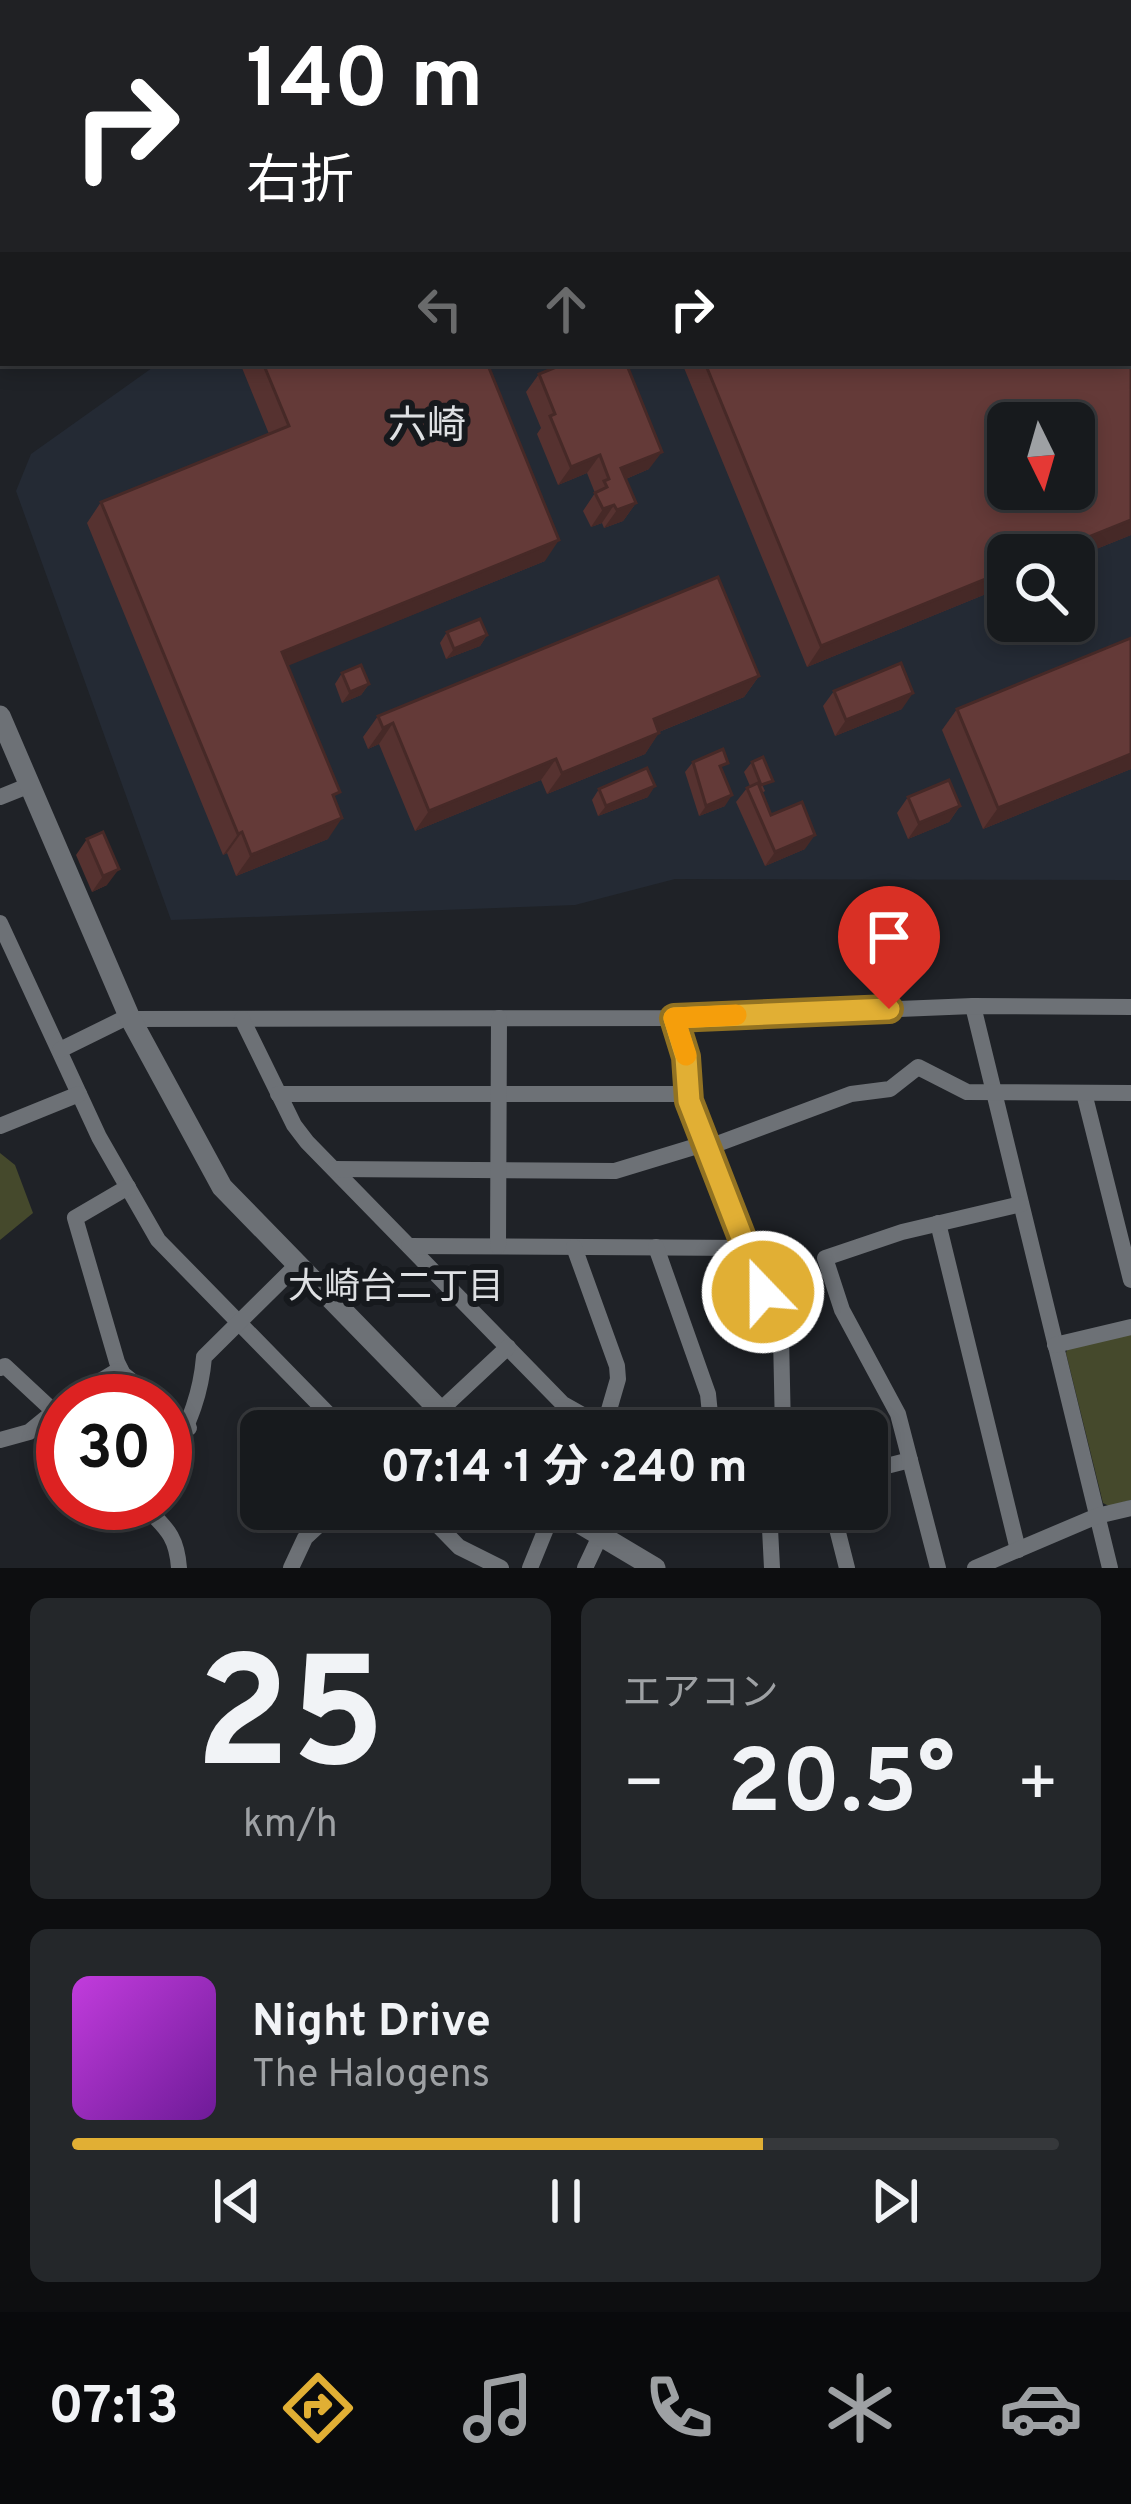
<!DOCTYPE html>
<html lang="ja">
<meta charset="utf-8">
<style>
:root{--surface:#171a1d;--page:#24272a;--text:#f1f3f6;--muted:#9ea1a4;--line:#36383b;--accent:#e1af34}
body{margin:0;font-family:Overpass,"Noto Sans JP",sans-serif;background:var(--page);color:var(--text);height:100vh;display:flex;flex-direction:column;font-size:45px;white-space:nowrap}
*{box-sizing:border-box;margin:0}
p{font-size:39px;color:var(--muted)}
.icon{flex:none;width:66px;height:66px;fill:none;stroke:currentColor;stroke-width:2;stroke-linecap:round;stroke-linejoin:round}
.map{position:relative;height:1568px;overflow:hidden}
.sheet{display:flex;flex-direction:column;gap:30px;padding:30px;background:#0d0e10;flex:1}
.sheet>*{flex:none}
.guide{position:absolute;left:0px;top:0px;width:1131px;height:366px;box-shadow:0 6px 18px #0003,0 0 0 3px var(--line);background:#202124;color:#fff;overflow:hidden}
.needle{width:78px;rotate:175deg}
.controls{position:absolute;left:987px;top:402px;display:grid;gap:24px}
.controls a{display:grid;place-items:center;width:108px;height:108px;border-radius:18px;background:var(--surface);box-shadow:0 6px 18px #0003,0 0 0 3px var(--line);font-size:60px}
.speed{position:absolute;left:36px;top:1374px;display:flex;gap:24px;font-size:60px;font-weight:700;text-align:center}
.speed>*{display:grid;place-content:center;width:156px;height:156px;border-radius:50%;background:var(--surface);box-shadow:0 6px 18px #0003,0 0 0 3px var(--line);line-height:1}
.speed .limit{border:18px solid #d22;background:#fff;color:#111}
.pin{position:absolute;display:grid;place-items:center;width:102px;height:102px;color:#fff;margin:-123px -51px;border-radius:50% 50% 50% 0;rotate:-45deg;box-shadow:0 0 12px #0007}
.pin .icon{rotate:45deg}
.me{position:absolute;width:132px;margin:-66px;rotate:338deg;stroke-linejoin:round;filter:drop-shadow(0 0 9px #0008)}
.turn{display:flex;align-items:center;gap:42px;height:252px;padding:0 48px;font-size:54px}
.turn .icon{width:156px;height:156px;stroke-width:2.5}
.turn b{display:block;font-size:84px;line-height:102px}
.lanes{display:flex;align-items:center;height:114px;padding:0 48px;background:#0003;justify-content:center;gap:60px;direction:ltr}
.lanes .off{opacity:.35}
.big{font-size:90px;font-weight:700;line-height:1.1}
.sheet .card{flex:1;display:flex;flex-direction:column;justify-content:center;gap:18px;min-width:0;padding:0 42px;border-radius:18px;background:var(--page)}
.sheet .dial{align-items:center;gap:0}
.dial b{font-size:156px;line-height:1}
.song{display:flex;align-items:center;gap:36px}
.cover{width:144px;height:144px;border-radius:18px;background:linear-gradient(135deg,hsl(290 70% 55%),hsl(280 70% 35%))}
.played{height:12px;border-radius:6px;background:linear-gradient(90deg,var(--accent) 70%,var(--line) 70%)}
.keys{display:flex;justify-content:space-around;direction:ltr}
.heat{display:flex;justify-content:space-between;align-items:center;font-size:66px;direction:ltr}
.sheet .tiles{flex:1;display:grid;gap:30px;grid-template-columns:1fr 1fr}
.card:last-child{grid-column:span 2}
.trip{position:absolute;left:240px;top:1410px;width:648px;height:120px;border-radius:18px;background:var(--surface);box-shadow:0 6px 18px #0003,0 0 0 3px var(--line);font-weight:700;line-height:120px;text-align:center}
.tabs{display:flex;height:192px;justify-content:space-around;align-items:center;background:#090a0c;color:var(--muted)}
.tabs .icon{width:84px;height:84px}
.tabs .active{color:var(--accent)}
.tabs b{font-size:54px;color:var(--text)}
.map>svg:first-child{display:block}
.built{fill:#242a34;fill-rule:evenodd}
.green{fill:#45492c}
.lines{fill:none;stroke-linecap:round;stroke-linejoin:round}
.minor{stroke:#6d7176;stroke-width:16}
.tertiary{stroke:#6d7176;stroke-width:21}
.wall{fill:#563230}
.shaded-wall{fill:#462927}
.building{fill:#643a38;stroke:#462927;stroke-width:3;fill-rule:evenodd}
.route-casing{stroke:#927222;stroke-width:30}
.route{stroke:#e1af34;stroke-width:21}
.slow{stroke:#f59e0b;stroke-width:21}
.labels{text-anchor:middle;stroke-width:12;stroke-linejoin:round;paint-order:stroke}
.neighbourhood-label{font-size:36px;fill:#dee0e3;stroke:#16191d}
.quarter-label{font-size:39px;fill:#dee0e3;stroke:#16191d}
</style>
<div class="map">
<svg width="1131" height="1568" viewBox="0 0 1131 1568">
<rect width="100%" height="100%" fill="#1f2227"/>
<path class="built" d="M66 0H1131V880L675 879 575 905 171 920 16 491 31 454 159 363H1128V3ZM1008 423H1074V489H1008ZM1008 555H1074V621H1008Z"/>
<g class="green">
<path d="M0 1153 15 1165 33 1213 0 1240Z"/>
<path d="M1131 1330V1500L1109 1506 1103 1503 1066 1353 1068 1347Z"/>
</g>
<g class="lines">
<g class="minor">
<path d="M0 797 30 785"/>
<path d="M0 923 99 1137 158 1240 345 1431"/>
<path d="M973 1006 1110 1568"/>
<path d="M674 1018 686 1057 689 1101 781 1336 783 1431"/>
<path d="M130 1019 679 1018 973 1006 1131 1007"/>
<path d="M242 1019 294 1125 307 1142 563 1404 611 1431"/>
<path d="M60 1050 129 1016"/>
<path d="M1084 1093 1131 1280"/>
<path d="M278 1094H689"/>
<path d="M0 1126 79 1094"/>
<path d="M709 1147 851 1094 890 1089 918 1067 967 1092 1131 1093"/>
<path d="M334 1169 615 1171 707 1143"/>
<path d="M128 1187 75 1218 117 1362 123 1374 156 1401"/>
<path d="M938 1223 1018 1550"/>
<path d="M409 1246 745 1248"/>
<path d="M498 1246 499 1018"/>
<path d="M574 1247 617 1366 618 1379 604 1427"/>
<path d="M656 1247 708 1394 710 1414 705 1431"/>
<path d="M1055 1345 1131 1327"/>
<path d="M0 1368 5 1366 63 1420"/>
<path d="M67 1401 120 1369"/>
<path d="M165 1408 189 1428"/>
<path d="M418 1431 508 1347"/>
<path d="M0 1440 29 1432 62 1405"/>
<path d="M867 1471 910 1460"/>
<path d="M165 1473C184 1430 200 1404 204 1357L297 1265"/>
<path d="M153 1503 149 1511C169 1530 177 1540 179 1568"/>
<path d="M422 1509 459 1547 501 1568"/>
<path d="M745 1509 768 1521"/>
<path d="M769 1509 772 1568"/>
<path d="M832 1509 847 1568"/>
<path d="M291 1568 305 1538 336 1509"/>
<path d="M530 1568 554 1509"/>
<path d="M585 1568 601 1534"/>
<path d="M938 1568 898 1414 842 1310 825 1258 902 1232 1021 1204"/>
<path d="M975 1568 1097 1516 1131 1508"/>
</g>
<g class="tertiary">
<path d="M0 716 129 1016 222 1187 460 1431"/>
<path d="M556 1509 655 1568"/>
</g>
</g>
<g class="wall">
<path d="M89 0H273L266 3H90Z"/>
<path d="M646 0H713L711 3H647Z"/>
<path d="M1131 0V258L1128 251V3Z"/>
<path d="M1131 329V535L1074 558V555H1008V585L807 667 682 363H1128Z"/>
<path d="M240 363H487L545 561 288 665 335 799 328 839 236 876 227 853 223 855 87 523 101 502 269 434Z"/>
<path d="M539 374 649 469 626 479 636 503 623 521 604 528 602 523 591 527 583 511 595 493 587 473 558 485 537 434 541 428 526 392Z"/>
<path d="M447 632 487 635 480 646 446 659 440 643Z"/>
<path d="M1131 638V769L983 829 942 730 957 709Z"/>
<path d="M342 673 369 684 361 695 342 703 335 684Z"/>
<path d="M759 676 744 697 659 732 645 754 547 794 541 780 415 831 379 744 368 749 363 737 378 716Z"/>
<path d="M834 691 902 709 835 736 823 706Z"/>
<path d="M693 762 722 771 725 806 699 816 685 772Z"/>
<path d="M752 762 765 791 762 793 771 815 805 849 765 866 736 802 747 788 750 786 744 772Z"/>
<path d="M599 789 648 797 598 816 592 800Z"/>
<path d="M908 797 960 806 949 822 908 839 897 813Z"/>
<path d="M87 839 107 885 92 892 76 855Z"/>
</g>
<g class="shaded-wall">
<path d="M236 0H273L266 3H229Z"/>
<path d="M662 452 649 469 609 486 621 468Z"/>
<path d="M600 455 587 473 558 485 571 467Z"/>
<path d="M636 503 623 521 604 528 617 510Z"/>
<path d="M614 505 602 523 591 527 603 509Z"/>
<path d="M1131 520V535L1074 558V555H1044Z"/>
<path d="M559 540 545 561 268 674 282 652Z"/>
<path d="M1008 570V585L807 667 821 646Z"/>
<path d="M487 635 480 646 446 659 454 649Z"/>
<path d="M759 676 744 697 639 740 654 719Z"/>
<path d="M369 684 361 695 342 703 350 692Z"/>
<path d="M913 693 902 709 835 736 846 720Z"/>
<path d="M393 723 379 744 368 749 383 728Z"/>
<path d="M659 733 645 754 547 794 562 773Z"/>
<path d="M1131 754V769L983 829 998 808Z"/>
<path d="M556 759 541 780 415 831 429 811Z"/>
<path d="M655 786 648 797 598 816 606 806Z"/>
<path d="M732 795 725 806 699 816 706 806Z"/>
<path d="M960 806 949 822 908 839 919 823Z"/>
<path d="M342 818 328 839 236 876 251 855Z"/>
<path d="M242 832 227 853 223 855 238 834Z"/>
<path d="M815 835 805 849 765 866 775 852Z"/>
<path d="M119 869 107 885 92 892 103 876Z"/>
</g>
<g class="building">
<path d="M112 0H236L229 3H113Z"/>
<path d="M397 0H478L479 3H389Z"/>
<path d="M669 0H708L709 3H670Z"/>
<path d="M928 0H996L997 3H921Z"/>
<path d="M1056 0H1131V202L1128 194V3H1049Z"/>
<path d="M1128 322 1131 329V520L1044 555H1008V570L821 646 705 363H1128ZM1008 423H1074V489H1008Z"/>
<path d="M263 363H487L559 540 282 652 340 792 333 795 342 818 251 855 242 832 238 834 101 502 289 426Z"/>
<path d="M566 363H626L662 452 621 468 636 503 617 510 614 505 603 509 595 493 607 487 604 481 609 479 600 455 571 467 550 416 555 414 539 374Z"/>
<path d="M718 577 759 676 654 719 659 733 562 773 556 759 429 811 393 723 383 728 378 716Z"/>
<path d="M480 619 487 635 454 649 447 632Z"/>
<path d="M1131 638V754L998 808 957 709Z"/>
<path d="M901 663 913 693 846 720 834 691Z"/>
<path d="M361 665 369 684 350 692 342 673Z"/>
<path d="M723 749 728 763 720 766 732 795 706 806 693 762Z"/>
<path d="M763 757 773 781 761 785 752 762Z"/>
<path d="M647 768 655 786 606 806 599 789Z"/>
<path d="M949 780 960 806 919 823 908 797Z"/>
<path d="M758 783 771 815 802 802 815 835 775 852 747 788Z"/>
<path d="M103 832 119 869 103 876 87 839Z"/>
</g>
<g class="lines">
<defs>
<path id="route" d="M763 1292 689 1101 686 1057 674 1018 889 1009"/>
</defs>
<use href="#route" class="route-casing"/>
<use href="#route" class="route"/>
<path class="slow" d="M686 1055 674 1018 736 1015"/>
</g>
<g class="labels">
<g class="neighbourhood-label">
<text x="396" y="1298">大崎台二丁目</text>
</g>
<g class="quarter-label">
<text x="427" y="438">六崎</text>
</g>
</g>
</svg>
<div class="controls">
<a><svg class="needle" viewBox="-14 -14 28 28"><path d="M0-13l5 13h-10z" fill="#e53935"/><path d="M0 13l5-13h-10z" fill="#9ea1a4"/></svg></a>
<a><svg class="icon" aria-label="search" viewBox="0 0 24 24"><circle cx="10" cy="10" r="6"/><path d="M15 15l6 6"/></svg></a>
</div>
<div class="speed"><div class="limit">30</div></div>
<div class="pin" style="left:889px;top:1009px;background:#d93025"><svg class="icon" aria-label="arrive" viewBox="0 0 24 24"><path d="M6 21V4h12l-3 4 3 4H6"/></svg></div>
<svg class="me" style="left:763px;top:1292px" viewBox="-20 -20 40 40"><circle r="17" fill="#e1af34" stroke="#fff" stroke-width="3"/><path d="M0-11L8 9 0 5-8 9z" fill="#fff"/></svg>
<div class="trip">07:14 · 1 分 · 240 m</div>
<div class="guide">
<div class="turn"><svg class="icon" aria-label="right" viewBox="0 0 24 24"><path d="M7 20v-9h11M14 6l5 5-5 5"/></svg><div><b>140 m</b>右折</div></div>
<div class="lanes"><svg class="icon off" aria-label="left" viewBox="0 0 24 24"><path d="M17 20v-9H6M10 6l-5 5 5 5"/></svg><svg class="icon off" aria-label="ahead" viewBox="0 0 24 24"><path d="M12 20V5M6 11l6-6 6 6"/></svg><svg class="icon" aria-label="right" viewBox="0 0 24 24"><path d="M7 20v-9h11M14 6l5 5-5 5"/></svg></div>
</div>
</div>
<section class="sheet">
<div class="tiles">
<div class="card dial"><b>25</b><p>km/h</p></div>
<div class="card"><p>エアコン</p>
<div class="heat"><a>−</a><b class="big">20.5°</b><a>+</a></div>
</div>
<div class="card">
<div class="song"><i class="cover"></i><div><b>Night Drive</b><p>The Halogens</p></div></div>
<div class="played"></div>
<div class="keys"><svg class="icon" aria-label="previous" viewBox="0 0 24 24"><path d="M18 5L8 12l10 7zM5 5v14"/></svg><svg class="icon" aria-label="pause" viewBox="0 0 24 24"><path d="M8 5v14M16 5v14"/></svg><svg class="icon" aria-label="next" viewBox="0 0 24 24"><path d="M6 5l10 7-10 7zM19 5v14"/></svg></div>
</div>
</div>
</section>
<nav class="tabs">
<b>07:13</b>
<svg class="icon active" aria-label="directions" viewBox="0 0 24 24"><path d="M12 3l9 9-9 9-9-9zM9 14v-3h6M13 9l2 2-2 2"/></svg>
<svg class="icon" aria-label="music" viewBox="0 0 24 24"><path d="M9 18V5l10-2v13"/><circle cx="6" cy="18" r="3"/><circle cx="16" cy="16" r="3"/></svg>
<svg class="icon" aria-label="phone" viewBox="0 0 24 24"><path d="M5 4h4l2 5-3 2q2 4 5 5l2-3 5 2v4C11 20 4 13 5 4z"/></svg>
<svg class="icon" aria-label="climate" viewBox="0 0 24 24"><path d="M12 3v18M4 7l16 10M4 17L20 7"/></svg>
<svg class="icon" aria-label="car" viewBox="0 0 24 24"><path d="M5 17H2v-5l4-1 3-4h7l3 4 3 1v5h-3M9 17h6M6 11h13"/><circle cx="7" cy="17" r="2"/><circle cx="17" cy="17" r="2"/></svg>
</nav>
